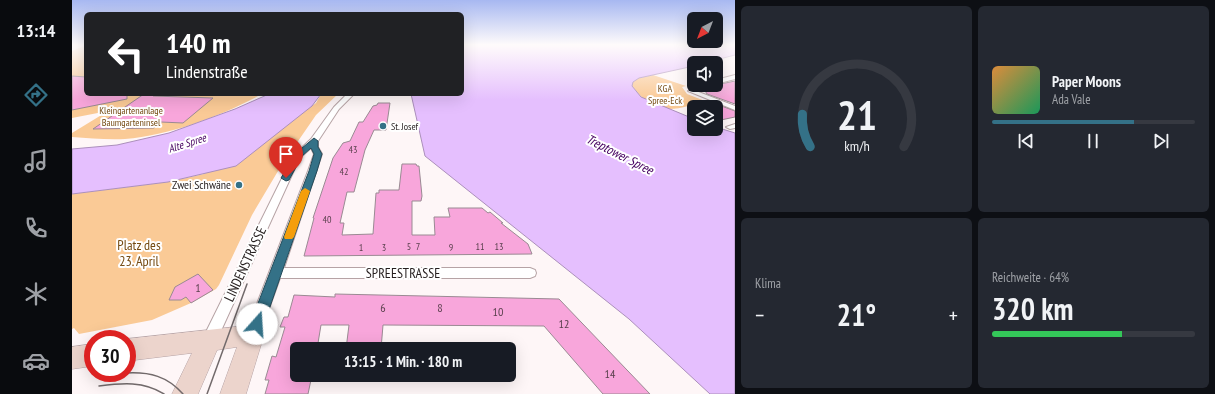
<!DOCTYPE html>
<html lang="de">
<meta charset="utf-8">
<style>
:root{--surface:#171b24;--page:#242831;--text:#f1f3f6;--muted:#9ea1a6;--line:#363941;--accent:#347187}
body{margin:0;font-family:"PT Sans Narrow",sans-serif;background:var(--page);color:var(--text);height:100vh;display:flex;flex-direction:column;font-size:15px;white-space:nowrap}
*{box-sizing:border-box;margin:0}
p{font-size:13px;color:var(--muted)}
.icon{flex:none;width:22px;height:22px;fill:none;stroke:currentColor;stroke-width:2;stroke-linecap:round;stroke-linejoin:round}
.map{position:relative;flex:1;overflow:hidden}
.sheet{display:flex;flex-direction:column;gap:6px;padding:6px;background:#0d0f14;width:480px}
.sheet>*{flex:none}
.banner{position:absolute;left:12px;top:12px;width:380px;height:84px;border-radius:6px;box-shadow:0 4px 16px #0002;background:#202124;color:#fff;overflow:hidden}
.needle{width:26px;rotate:222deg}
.controls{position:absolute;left:615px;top:12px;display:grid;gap:8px}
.controls a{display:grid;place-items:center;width:36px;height:36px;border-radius:6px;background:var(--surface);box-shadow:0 4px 16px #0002;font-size:20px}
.speed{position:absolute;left:12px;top:330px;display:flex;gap:8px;font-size:20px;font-weight:700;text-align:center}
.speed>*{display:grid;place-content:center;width:52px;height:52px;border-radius:50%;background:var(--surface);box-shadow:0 4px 16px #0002;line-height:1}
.speed .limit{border:6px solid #d22;background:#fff;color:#111}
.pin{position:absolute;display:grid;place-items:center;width:34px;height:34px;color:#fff;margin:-41px -17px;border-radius:50% 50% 50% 0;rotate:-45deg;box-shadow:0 0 4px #0007}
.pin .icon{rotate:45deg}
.me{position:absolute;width:44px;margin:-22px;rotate:19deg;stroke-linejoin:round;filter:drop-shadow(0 0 3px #0008)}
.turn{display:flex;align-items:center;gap:14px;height:84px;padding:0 16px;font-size:18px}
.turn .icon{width:52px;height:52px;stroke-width:2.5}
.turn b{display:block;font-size:28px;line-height:34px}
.big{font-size:30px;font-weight:800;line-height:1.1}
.sheet .widget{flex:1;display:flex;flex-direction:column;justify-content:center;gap:6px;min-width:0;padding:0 14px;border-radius:6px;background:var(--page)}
.sheet .dial{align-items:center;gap:0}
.dial svg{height:104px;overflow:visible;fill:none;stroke:var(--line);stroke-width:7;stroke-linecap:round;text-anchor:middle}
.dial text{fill:var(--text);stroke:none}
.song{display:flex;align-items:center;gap:12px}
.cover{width:48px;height:48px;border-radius:6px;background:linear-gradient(135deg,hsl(30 70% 55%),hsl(150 70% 35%))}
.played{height:4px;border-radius:2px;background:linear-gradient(90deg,var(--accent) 70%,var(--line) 70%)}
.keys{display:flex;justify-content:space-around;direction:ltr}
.heat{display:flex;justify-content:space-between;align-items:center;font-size:22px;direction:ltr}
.charge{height:6px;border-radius:3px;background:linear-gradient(90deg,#34c759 64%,var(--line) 0)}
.sheet .tiles{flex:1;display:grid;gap:6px;grid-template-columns:repeat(2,1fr)}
.trip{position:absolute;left:218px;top:342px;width:226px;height:40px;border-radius:6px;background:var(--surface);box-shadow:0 4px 16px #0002;font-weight:800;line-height:40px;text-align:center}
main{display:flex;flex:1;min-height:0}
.tabs{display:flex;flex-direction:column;width:72px;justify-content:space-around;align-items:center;background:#090b0e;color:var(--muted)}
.tabs .icon{width:28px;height:28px}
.tabs .on{color:var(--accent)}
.tabs b{font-size:18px;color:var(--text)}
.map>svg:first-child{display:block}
.green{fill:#faca96}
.water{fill:#e5bffe;stroke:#ab8fbb}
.building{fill:#f8a6db;stroke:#9a8a93}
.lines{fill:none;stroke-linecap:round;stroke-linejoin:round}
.minor-casing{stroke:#b6a3a5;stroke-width:2}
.secondary-casing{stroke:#b6a3a5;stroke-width:1}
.minor{fill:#fff;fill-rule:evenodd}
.secondary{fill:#ecd4cc;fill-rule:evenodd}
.tram{stroke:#726a6b;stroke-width:1.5}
.route{fill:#347187;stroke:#224958}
.slow{fill:#f59e0b}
.poi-dot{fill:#347187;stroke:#fff;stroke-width:1.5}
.labels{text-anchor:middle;stroke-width:4;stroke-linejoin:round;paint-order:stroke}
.far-park-label{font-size:10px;fill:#754b13;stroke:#fff}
.far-poi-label{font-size:10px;fill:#251e1e;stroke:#fff;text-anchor:start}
.number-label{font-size:10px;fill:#5a404d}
.far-water-label{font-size:11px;font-style:italic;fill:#470462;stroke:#fff}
.poi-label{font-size:12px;fill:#251e1e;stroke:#fff;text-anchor:end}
.near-number-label{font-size:12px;fill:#5a404d}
.water-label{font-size:13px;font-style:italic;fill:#470462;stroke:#fff}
.near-park-label{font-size:14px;fill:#754b13;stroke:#fff}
.near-street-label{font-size:14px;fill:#251e1e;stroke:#fff}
</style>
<main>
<nav class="tabs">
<b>13:14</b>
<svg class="icon on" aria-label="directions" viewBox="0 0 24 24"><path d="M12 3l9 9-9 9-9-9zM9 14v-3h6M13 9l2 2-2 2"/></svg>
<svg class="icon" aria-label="music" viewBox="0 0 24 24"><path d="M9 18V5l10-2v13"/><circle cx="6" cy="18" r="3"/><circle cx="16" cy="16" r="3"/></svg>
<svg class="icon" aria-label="phone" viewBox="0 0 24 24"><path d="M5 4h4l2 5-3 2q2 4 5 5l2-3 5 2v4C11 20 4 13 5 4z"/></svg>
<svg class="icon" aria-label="climate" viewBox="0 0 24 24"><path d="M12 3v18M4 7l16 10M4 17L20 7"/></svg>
<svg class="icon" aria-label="car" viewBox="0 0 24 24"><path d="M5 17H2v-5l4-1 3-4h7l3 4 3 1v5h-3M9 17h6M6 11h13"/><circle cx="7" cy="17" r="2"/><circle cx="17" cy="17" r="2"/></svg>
</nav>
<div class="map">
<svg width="663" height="394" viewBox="0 0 663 394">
<rect width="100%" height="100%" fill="#fef6f7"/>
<g class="green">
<path d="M14 45V94H190C149 116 99 135 53 139 35 140 17 138 0 137V133L36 111 0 118V51Z"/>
<path d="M581 75 614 86 610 87 615 94 633 101C625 104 604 110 596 109 582 108 567 97 560 86L561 82 567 78Z"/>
<path d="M249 94H266L244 115 209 166 180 215 147 285 144 289 119 303 80 320 7 334 2 328 0 329V194L96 182 132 174 221 120 244 103Z"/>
</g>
<g class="water">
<path d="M390 45H663V55L632 63H622V66L567 78 561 82 560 86 569 97 622 119V129H644V127L663 133V394H638L557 319 353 156 339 94H390Z"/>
<path d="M197 94H249L240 106 164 166 96 182 0 194V149L45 145 97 133 163 109Z"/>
</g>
<g class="building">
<path d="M0 76 14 77V94H55V99L0 110Z"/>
<path d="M663 81V104L635 94 632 89 638 85H644Z"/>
<path d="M72 94H80L81 96 141 98 111 123 89 122 82 128 21 129Z"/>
<path d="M306 103H318L314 130H302L293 150 282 192H275L268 223H272L270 235 301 234 304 193H307V190H327L330 164H344L345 166H347L350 196 349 201H340V235H363L362 217H378L376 208H410L416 213 418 212 431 223H429L456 244 460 254 232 256 242 218H241L261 158 271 143 278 141 287 122H291L301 106 305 105Z"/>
<path d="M644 104 663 111V117L644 121Z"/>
<path d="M126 274 141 290 119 303 114 297 109 300H97L103 287Z"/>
<path d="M263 294 487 299 578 394H531L472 326 311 325 309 349H274L277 325H249L245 349H225V375H240L236 394H193L197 380H193L200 356 204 357 213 327H208L212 317H216L222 295 263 297Z"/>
</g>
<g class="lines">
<defs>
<g id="minor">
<path d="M663 75V79L644 84V80Z"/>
<path d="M629 85H637L624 91 663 106V110L616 91Z"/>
<path d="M275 94H282L267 109 246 141V147L250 154 212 268H458L463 270 464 273 463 276 458 278H208L186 340 181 342 176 340 173 335 236 171 242 154 239 148 230 156 223 168 143 344 138 346 133 344 130 339 133 334 215 168 224 153 239 139 262 107Z"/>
<path d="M663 124V128L658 129 654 127Z"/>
</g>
<g id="secondary">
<path d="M181 325 189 328 192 335 174 394H148L165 347 145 350 126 394H100L120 353 55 361V339Z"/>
<path d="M21 344V366L0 369V347Z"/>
</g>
</defs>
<use href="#minor" class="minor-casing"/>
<use href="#secondary" class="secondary-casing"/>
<use href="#minor" class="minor"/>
<use href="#secondary" class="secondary"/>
<g class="tram">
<path d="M55 373C78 372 95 376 111 394"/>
<path d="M30 374 48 373"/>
<path d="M27 386C50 383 72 381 92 394"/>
<path d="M135 394 175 284"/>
</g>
</g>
<linearGradient id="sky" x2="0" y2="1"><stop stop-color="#a7b8f1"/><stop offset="0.45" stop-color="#fffbfb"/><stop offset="1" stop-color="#fffbfb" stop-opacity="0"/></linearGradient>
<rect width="663" height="100" fill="url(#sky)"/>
<path class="route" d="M242 138 246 141V147L250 154 245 171 192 324 190 328 185 330 180 328 178 324 237 171 242 154 239 148 230 156 217 180 214 181 209 178 224 153Z"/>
<path class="slow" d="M233 188 238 191 222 237 220 239H213L212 237 229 191Z"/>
<g class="poi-dot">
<circle cx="311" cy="126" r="4"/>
<circle cx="167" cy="185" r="4"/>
</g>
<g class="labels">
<g class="far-park-label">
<text x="593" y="92">KGA<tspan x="593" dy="12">Spree-Eck</tspan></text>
<text x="59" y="114">Kleingartenanlage<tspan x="59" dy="12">Baumgarteninsel</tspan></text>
</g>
<g class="far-poi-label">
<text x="319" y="130">St. Josef</text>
</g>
<g class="number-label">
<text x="281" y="153">43</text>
<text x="272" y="175">42</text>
<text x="255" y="223">40</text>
<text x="337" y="250">5</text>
<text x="346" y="250">7</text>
<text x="408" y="250">11</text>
<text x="427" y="250">13</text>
<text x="289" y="251">1</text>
<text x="312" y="251">3</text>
<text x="379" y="251">9</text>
</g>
<g class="far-water-label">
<text transform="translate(115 143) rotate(-18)" y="4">Alte Spree</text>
</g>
<g class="poi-label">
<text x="159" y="189">Zwei Schwäne</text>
</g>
<g class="near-number-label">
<text x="126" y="292">1</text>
<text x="311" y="312">6</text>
<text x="368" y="312">8</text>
<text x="426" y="316">10</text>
<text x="492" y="328">12</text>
<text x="538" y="378">14</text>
</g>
<g class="water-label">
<text transform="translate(548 154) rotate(27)" y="5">Treptower Spree</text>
</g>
<g class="near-park-label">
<text x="67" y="250">Platz des<tspan x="67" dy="16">23. April</tspan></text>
</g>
<g class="near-street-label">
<text transform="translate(173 264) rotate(-65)" y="5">LINDENSTRASSE</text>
<text x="331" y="278">SPREESTRASSE</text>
</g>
</g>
</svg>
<div class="controls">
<a><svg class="needle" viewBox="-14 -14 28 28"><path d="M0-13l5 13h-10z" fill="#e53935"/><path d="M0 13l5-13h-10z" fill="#9ea1a6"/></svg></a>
<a><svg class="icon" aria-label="sound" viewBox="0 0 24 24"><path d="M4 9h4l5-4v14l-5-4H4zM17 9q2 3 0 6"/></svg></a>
<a><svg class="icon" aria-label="layers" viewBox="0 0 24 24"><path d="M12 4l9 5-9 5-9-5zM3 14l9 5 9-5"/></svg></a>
</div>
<div class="speed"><div class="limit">30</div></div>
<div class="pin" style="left:214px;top:178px;background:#d93025"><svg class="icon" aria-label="arrive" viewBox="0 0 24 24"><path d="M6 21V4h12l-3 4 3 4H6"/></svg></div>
<svg class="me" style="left:185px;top:324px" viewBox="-20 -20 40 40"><circle r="19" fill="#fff"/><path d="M0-13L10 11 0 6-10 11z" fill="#347187"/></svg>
<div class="trip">13:15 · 1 Min. · 180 m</div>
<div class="banner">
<div class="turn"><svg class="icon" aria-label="left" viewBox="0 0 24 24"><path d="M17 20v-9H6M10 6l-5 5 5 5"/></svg><div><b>140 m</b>Lindenstraße</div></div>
</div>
</div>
<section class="sheet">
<div class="tiles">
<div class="widget dial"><svg viewBox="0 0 100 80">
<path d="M14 69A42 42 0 1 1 86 69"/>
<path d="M14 69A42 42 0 0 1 8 44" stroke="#347187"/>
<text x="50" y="56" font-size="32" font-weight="700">21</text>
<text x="50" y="72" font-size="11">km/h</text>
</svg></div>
<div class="widget">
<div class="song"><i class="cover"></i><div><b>Paper Moons</b><p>Ada Vale</p></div></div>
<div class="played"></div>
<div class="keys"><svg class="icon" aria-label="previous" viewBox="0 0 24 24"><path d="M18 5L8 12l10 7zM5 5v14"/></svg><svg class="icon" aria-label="pause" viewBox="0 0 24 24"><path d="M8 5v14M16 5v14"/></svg><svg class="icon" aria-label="next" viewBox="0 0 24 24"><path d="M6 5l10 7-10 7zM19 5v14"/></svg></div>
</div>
<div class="widget"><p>Klima</p>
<div class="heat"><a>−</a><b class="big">21°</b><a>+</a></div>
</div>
<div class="widget"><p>Reichweite · 64%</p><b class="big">320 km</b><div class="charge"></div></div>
</div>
</section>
</main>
